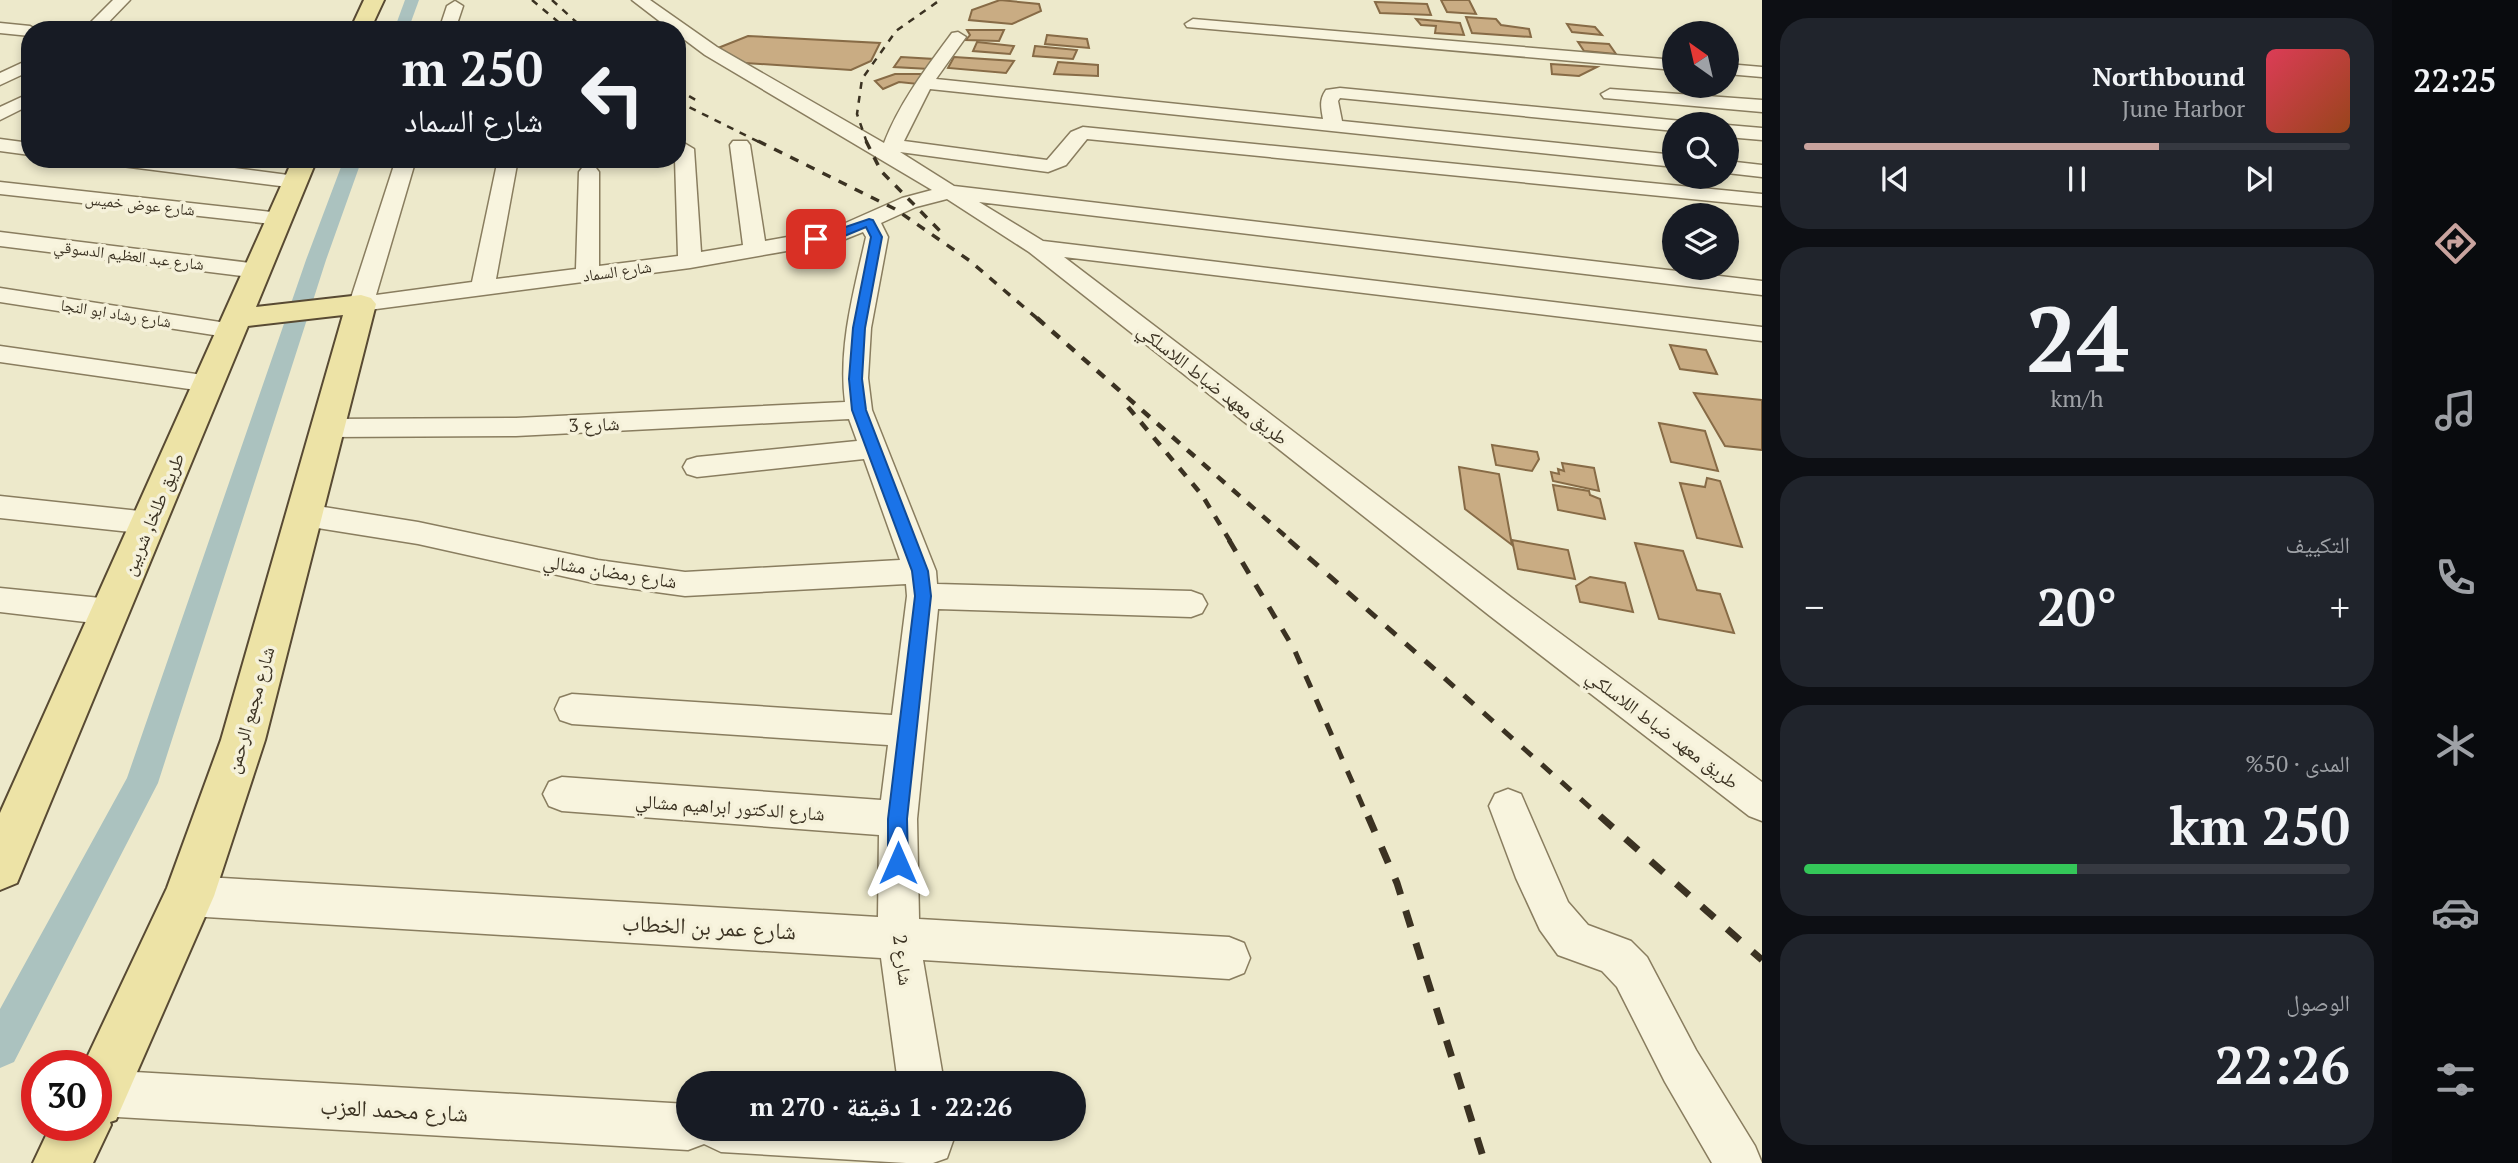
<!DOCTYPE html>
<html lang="ar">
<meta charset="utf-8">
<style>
:root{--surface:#171b24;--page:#20242c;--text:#f1f3f6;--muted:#9ea1a6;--line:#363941;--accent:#c8a39e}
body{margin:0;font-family:"PT Serif","Noto Naskh Arabic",serif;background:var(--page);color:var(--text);direction:rtl;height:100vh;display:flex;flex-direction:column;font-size:26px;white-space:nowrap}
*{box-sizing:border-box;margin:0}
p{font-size:23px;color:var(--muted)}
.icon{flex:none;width:38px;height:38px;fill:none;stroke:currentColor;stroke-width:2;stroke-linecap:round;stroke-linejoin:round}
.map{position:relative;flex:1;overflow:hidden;direction:ltr}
.sheet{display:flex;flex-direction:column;gap:18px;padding:18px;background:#0d0f14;width:630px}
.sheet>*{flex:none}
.top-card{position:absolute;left:21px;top:21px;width:665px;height:147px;border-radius:28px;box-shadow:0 4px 10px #0003;direction:rtl;background:#171b24;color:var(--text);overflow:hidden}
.needle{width:46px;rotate:326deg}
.fabs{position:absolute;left:1662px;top:21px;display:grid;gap:14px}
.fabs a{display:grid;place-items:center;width:77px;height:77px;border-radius:50%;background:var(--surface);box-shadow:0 4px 10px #0003;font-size:35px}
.speed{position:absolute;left:21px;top:1050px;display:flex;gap:14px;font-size:35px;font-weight:700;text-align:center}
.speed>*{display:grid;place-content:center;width:91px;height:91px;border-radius:50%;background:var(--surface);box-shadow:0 4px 10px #0003;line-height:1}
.speed .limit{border:10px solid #d22;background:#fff;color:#111}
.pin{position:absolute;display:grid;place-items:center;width:60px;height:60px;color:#fff;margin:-30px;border-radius:14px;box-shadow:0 4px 10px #0006}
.me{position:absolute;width:77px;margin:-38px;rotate:0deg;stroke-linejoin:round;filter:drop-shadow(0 0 5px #0008)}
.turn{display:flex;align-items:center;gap:24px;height:147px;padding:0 28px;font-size:32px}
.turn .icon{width:91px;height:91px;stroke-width:2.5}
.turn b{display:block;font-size:49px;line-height:60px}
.big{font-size:52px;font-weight:700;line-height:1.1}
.sheet .widget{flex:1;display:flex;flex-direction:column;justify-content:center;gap:10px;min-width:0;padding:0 24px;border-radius:28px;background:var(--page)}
.sheet .dial{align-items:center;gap:0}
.dial b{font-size:91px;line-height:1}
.song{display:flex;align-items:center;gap:21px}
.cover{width:84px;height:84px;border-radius:10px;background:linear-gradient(135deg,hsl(350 70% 55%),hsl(20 70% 35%))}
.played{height:7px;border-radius:4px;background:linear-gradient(90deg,var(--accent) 65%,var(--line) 65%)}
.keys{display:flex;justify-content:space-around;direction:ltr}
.heat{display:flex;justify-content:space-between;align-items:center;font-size:38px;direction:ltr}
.charge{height:10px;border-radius:5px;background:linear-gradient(90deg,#34c759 50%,var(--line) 0)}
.trip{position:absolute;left:676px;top:1071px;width:410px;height:70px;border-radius:35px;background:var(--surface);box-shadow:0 4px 10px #0003;font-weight:700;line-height:70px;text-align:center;direction:rtl}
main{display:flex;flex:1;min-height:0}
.dock{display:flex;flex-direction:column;width:126px;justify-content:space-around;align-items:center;background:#090b0e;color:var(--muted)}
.dock .icon{width:49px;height:49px}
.dock .on{color:var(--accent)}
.dock b{font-size:32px;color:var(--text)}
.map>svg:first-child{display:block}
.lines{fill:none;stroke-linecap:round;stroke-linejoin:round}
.canal{fill:#abc2bf;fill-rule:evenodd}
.building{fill:#c9ac83;stroke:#876b46;stroke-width:2}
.minor-casing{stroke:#897d5f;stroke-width:3}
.primary-casing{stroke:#584a33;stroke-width:4}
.minor{fill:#f8f4de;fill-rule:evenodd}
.primary{fill:#ede3a6;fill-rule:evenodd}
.rail-far4{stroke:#3b3222;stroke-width:2.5;stroke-dasharray:7 7;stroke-linecap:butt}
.rail-far3{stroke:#3b3222;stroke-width:3.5;stroke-dasharray:9 9;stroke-linecap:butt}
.rail-far2{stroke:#3b3222;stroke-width:4.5;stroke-dasharray:10 10;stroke-linecap:butt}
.rail-far1{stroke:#3b3222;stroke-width:5;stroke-dasharray:13 13;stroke-linecap:butt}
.rail{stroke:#3b3222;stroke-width:7;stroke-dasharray:17 17;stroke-linecap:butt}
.route{fill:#1a73e8;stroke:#114b97;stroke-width:2}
.labels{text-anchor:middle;stroke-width:7;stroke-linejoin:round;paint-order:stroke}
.far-street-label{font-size:16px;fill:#3b3222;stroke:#f5f1da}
.street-label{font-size:19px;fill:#3b3222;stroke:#f5f1da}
.near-street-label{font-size:23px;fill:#3b3222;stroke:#f5f1da}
</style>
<main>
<nav class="dock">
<b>22:25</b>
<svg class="icon on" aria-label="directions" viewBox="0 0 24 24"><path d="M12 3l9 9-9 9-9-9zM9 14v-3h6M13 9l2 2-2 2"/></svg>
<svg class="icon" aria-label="music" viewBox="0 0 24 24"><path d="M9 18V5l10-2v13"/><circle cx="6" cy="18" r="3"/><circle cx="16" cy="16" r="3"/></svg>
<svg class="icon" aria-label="phone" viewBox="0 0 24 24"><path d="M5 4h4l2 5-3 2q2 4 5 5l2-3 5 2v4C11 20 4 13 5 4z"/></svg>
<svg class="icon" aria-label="climate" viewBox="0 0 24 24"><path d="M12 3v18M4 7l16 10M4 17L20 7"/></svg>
<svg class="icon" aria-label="car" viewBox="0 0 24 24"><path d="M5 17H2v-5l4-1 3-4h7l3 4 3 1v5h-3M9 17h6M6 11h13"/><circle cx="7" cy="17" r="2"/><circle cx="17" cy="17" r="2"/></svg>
<svg class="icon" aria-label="filters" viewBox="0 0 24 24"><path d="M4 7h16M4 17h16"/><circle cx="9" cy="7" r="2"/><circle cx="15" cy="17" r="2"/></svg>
</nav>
<section class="sheet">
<div class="widget">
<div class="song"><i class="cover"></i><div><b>Northbound</b><p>June Harbor</p></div></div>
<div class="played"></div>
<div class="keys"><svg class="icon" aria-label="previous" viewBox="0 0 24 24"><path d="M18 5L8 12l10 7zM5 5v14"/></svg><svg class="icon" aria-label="pause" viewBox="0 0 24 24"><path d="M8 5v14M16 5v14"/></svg><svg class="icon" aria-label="next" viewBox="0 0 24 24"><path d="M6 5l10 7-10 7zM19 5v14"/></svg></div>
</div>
<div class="widget dial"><b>24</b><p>km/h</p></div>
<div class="widget"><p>التكييف</p>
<div class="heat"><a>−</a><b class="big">20°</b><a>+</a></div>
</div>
<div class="widget"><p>المدى · 50%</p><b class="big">250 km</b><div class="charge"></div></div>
<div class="widget"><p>الوصول</p><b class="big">22:26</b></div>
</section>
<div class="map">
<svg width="1762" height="1163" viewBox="0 0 1762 1163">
<rect width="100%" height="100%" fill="#ede9cb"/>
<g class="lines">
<g class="canal">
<path d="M405 0H419L408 30H394Z"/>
<path d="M344 159H362L326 260 158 783 14 1062 0 1068V1009L127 778 306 260Z"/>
</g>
</g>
<g class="building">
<path d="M1000 0 1039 4 1041 11 1012 24 969 20 972 10Z"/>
<path d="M1441 0H1469L1476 14 1447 12Z"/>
<path d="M1375 2 1427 4 1431 15 1380 13Z"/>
<path d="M1466 17 1496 19 1501 25 1529 29 1531 37 1472 33Z"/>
<path d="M1416 19 1460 23 1464 35 1435 33 1436 26 1421 25Z"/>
<path d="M1567 24 1595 27 1602 35 1572 32Z"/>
<path d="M967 30H1004L999 41 966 40 970 35Z"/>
<path d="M1047 35 1087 39 1089 48 1045 44Z"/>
<path d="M748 36 880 43 871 61 851 70 745 63 718 48Z"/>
<path d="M977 42 1014 46 1010 54 973 51Z"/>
<path d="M1578 42 1609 44 1616 54 1584 51Z"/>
<path d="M1035 46 1077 50 1073 59 1033 56Z"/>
<path d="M901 57 934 59 929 69 894 67Z"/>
<path d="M954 57 1014 61 1006 73 948 68Z"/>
<path d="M1058 62 1098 65V76L1054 74Z"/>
<path d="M1551 64 1597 67 1579 76 1552 74Z"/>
<path d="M895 74H925L918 84 899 82 883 89 875 81Z"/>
<path d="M1670 345 1706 350 1717 374 1680 369Z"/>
<path d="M1694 393 1762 400V450L1725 446Z"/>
<path d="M1659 423 1705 431 1718 471 1671 462Z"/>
<path d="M1492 445 1537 452 1539 459 1532 471 1496 465Z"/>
<path d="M1562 463 1594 468 1599 491 1553 481 1551 472 1559 474 1558 469 1564 471Z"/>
<path d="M1459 467 1499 474 1512 545 1465 509Z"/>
<path d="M1707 478 1720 481 1742 547 1697 538 1680 483 1705 487Z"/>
<path d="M1553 485 1589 491 1590 495 1600 499 1605 519 1558 510Z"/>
<path d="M1512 540 1568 550 1575 579 1518 569Z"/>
<path d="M1635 543 1683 551 1697 590 1720 594 1734 633 1659 619Z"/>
<path d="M1590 577 1625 583 1633 612 1580 602 1576 586Z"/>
</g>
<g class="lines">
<defs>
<g id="minor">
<path d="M113 0H130L101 30H83Z"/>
<path d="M632 0H650L717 47 884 143C900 102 926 68 952 33L958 32 966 37 936 79 1323 119C1321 107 1319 100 1326 90L1340 88 1682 121 1684 124H1675V131L1340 98 1338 101 1342 121 1675 155V167L930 89 904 141 1047 160 1071 132 1083 127 1762 194V206L1087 139 1066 165 1048 172 900 152 954 186 1762 281V295L979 202 1043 241 1762 327V341L1064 257 1512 598 1762 782V821L1749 816 1490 616 1029 252 947 199 916 207 881 223 888 237 871 328 868 378 872 410 936 571 937 584 1191 591 1202 595 1207 604 1202 613 1191 617 938 609 917 819 919 919 1229 937 1244 943 1250 958 1244 973 1229 979 923 960 944 1083H898L881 958 189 916 175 910 169 896 175 882 189 876 878 917 879 835 562 811 549 806 543 794 549 782 562 777 881 800 888 745 572 724 560 720 555 709 560 698 572 694 892 715 907 596 906 584 685 596 598 584 418 544 305 526 295 523 290 515 295 507 305 504 418 522 598 560 685 572 900 560 864 459 697 477 687 474 683 467 687 460 697 457 857 441 849 419 516 436 329 437 319 434 315 428 319 422 329 419 516 418 845 402C838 346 854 291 866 237L863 232 838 242 690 268 361 311 353 309 349 304 396 159H416L376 295 472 282 498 159H518L496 279 576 269 579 172 582 168H596L599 172V266L678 256 675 159H677V145L684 143 694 149 701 252 743 245 730 145 733 141H747L750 145 765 241 832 229 902 198 932 190 705 55 677 34V30H671Z"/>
<path d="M455 1 463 6 455 30H439L447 6Z"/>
<path d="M1193 19 1675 60V70L1187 27 1185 24Z"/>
<path d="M0 23 30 26 37 30H30V36L0 33Z"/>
<path d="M30 59V71L0 85V73Z"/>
<path d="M1727 64 1762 67V77L1727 74Z"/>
<path d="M1610 89 1762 100V112L1604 98 1601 94Z"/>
<path d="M30 93V105L0 120V107Z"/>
<path d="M1727 125 1762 128V140L1727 137Z"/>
<path d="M0 139 30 143V155L0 151Z"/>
<path d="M104 159H164L296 176 303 178 306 182 303 186 296 188 114 165Z"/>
<path d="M1727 161 1762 165V177L1727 173Z"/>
<path d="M0 182 280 213 288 214 291 219 288 224 280 225 0 194Z"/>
<path d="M0 232 259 264 267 266 270 271 267 276 259 278 0 246Z"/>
<path d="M0 288 233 324 242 326 245 331 242 336 233 338 0 302Z"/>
<path d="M0 346 210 376 219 378 223 384 219 390 210 392 0 362Z"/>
<path d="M0 496 149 512 160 515 164 523 160 531 149 534 0 518Z"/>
<path d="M0 588 111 599 122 603 127 612 122 621 111 625 0 612Z"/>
<path d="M1508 789 1521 794 1568 902 1588 925 1631 941 1647 957 1696 1050 1755 1146 1762 1163H1712L1665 1082 1617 987 1602 971 1558 955 1540 930 1516 878 1489 806 1495 794Z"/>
<path d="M100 1070 688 1104V1129H948L953 1141 947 1158 933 1163H906L721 1152 704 1144 688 1150 100 1116 96 1114V1072Z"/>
</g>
<g id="primary">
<path d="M364 0H384L370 30H350Z"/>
<path d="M293 159H317L256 307 361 295 371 298 376 304 265 740 214 896 116 1120 110 1122 111 1125 93 1163H33L51 1125H96V1066H83L167 888 221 740 343 315 248 326 17 883 0 890V813Z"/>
</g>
</defs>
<use href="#minor" class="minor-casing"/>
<use href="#primary" class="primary-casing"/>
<use href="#minor" class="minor"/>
<use href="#primary" class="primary"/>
<g class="rail-far4">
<path d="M532 0 568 30"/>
<path d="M552 0 585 30"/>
<path d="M677 89 701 103"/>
<path d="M677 101 761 143"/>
<path d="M867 143 857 114 862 79 896 31 940 0"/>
</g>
<g class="rail-far3">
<path d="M758 141 895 209 970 261 1039 320"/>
<path d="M866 141 881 171 940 231"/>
</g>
<g class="rail-far2">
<path d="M1037 318 1291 541"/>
<path d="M1128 407 1202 495 1230 541"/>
</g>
<g class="rail-far1">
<path d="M1229 540 1294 649 1368 818"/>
<path d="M1289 540 1602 818"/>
</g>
<g class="rail">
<path d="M1368 816 1397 883 1485 1163"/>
<path d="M1600 816 1762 960"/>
</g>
</g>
<path class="route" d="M869 219 873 220 882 237 865 328 862 379 866 410 928 571 931 596 907 819 908 863 905 870 898 872 891 870 888 863V819L915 596 912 571 852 410 849 379 853 328 871 237 866 227 842 237 816 242 810 239Z"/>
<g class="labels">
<g class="far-street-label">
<text transform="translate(140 204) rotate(6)" y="6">شارع عوض خميس</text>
<text transform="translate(129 255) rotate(7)" y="6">شارع عبد العظيم الدسوقي</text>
<text transform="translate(617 271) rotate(-8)" y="6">شارع السماد</text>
<text transform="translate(116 313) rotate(9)" y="6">شارع رشاد ابو النجا</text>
</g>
<g class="street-label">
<text transform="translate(1213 384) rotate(38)" y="7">طريق معهد ضباط اللاسلكي</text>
<text transform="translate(594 424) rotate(-2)" y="7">شارع 3</text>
<text transform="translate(153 514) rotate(-67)" y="7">طريق طلخا, شربين</text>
<text transform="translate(610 571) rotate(9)" y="7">شارع رمضان مشالي</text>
<text transform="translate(250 710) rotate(-74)" y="7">شارع مجمع الرحمن</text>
<text transform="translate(1663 729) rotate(37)" y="7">طريق معهد ضباط اللاسلكي</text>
<text transform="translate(730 807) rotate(4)" y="7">شارع الدكتور ابراهيم مشالي</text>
<text transform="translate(903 960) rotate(83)" y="7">شارع 2</text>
</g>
<g class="near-street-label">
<text transform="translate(709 927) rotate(3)" y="8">شارع عمر بن الخطاب</text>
<text transform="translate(394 1110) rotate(3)" y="8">شارع محمد العزب</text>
</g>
</g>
</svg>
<div class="fabs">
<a><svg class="needle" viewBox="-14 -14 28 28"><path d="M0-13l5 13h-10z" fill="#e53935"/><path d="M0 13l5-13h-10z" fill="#9ea1a6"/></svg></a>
<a><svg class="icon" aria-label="search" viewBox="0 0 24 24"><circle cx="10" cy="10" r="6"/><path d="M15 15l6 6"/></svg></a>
<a><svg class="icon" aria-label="layers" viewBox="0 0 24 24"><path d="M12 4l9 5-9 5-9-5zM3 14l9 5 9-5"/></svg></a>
</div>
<div class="speed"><div class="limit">30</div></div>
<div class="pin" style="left:816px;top:239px;background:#d93025"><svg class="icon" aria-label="arrive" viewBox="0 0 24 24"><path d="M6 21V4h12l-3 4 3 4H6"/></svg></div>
<svg class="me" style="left:898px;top:863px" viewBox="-20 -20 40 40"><path d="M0-17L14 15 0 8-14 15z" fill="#1a73e8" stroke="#fff" stroke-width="4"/></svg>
<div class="trip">22:26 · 1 دقيقة · 270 m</div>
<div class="top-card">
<div class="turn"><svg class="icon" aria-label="left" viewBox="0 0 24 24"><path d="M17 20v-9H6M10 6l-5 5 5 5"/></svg><div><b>250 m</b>شارع السماد</div></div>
</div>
</div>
</main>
